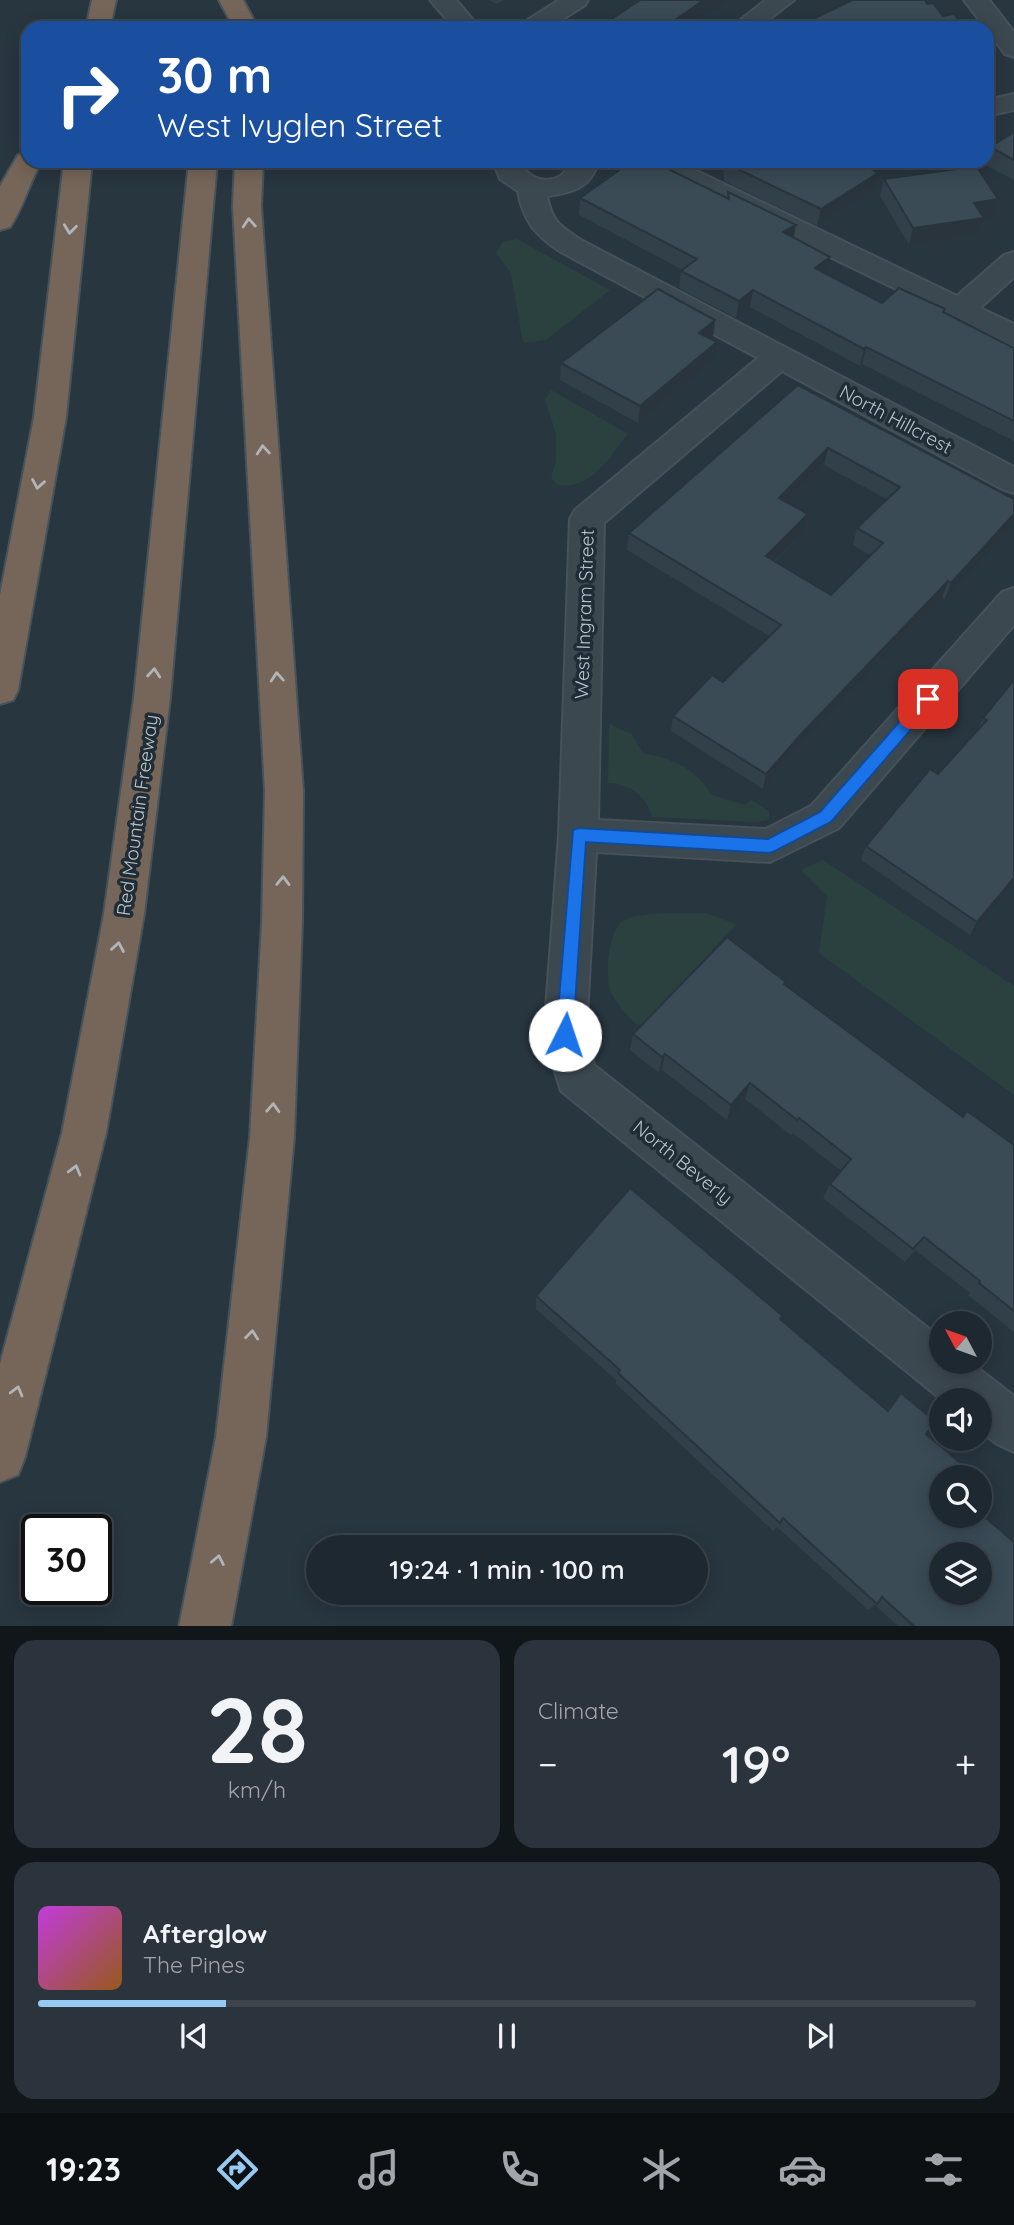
<!DOCTYPE html>
<meta charset="utf-8">
<style>
:root{--surface:#1e2830;--page:#2b343c;--text:#f1f3f6;--muted:#a1a6ab;--line:#3c444c;--accent:#96caf3}
body{margin:0;font-family:Quicksand,sans-serif;background:var(--page);color:var(--text);height:100vh;display:flex;flex-direction:column;font-size:26px;white-space:nowrap}
*{box-sizing:border-box;margin:0}
p{font-size:23px;color:var(--muted)}
.icon{flex:none;width:38px;height:38px;fill:none;stroke:currentColor;stroke-width:2;stroke-linecap:round;stroke-linejoin:round}
.map{position:relative;height:1626px;overflow:hidden}
.sheet{display:flex;flex-direction:column;gap:14px;padding:14px;background:#10161a;flex:1}
.sheet>*{flex:none}
.top-card{position:absolute;left:21px;top:21px;width:973px;height:147px;border-radius:21px;box-shadow:0 4px 18px #0003,0 0 0 2px var(--line);background:#1a4fa0;color:#fff;overflow:hidden}
.needle{width:46px;rotate:311deg}
.tools{position:absolute;left:929px;top:1311px;display:grid;gap:14px}
.tools a{display:grid;place-items:center;width:63px;height:63px;border-radius:50%;background:var(--surface);box-shadow:0 4px 18px #0003,0 0 0 2px var(--line);font-size:35px}
.speed{position:absolute;left:21px;top:1514px;display:flex;gap:14px;font-size:35px;font-weight:700;text-align:center}
.speed>*{display:grid;place-content:center;width:91px;height:91px;border-radius:50%;background:var(--surface);box-shadow:0 4px 18px #0003,0 0 0 2px var(--line);line-height:1}
.speed .limit{border:4px solid #111;border-radius:10px;background:#fff;color:#111}
.pin{position:absolute;display:grid;place-items:center;width:60px;height:60px;color:#fff;margin:-30px;border-radius:14px;box-shadow:0 4px 10px #0006}
.me{position:absolute;width:77px;margin:-38px;rotate:4deg;stroke-linejoin:round;filter:drop-shadow(0 0 5px #0008)}
.turn{display:flex;align-items:center;gap:24px;height:147px;padding:0 21px;font-size:32px}
.turn .icon{width:91px;height:91px;stroke-width:2.5}
.turn b{display:block;font-size:49px;line-height:60px}
.big{font-size:52px;font-weight:600;line-height:1.1}
.sheet .widget{flex:1;display:flex;flex-direction:column;justify-content:center;gap:10px;min-width:0;padding:0 24px;border-radius:21px;background:var(--page)}
.sheet .dial{align-items:center;gap:0}
.dial b{font-size:91px;line-height:1}
.song{display:flex;align-items:center;gap:21px}
.cover{width:84px;height:84px;border-radius:10px;background:linear-gradient(135deg,hsl(290 70% 55%),hsl(30 70% 35%))}
.played{height:7px;border-radius:4px;background:linear-gradient(90deg,var(--accent) 20%,var(--line) 20%)}
.keys{display:flex;justify-content:space-around;direction:ltr}
.heat{display:flex;justify-content:space-between;align-items:center;font-size:38px;direction:ltr}
.sheet .tiles{flex:1;display:grid;gap:14px;grid-template-columns:1fr 1fr}
.widget:last-child{grid-column:span 2}
.trip{position:absolute;left:306px;top:1535px;width:402px;height:70px;border-radius:35px;background:var(--surface);box-shadow:0 4px 18px #0003,0 0 0 2px var(--line);font-weight:600;line-height:70px;text-align:center}
.tabs{display:flex;height:112px;justify-content:space-around;align-items:center;background:#0c1013;color:var(--muted)}
.tabs .icon{width:49px;height:49px}
.tabs .selected{color:var(--accent)}
.tabs b{font-size:32px;color:var(--text)}
.map>svg:first-child{display:block}
.green{fill:#2a4140}
.lines{fill:none;stroke-linecap:round;stroke-linejoin:round}
.minor-casing{stroke:#465159;stroke-width:4}
.highway-casing{stroke:#47535b;stroke-width:4}
.minor{fill:#3c4850;fill-rule:evenodd}
.highway{fill:#766659;fill-rule:evenodd}
.wall{fill:#32404a;fill-rule:evenodd}
.shaded-wall{fill:#29343c}
.building{fill:#3a4b56;stroke:#29343c;stroke-width:2;fill-rule:evenodd}
.oneway{stroke:#afb5b9}
.route{fill:#1a73e8;stroke:#114b97;stroke-width:2}
.labels{text-anchor:middle;stroke-width:7;stroke-linejoin:round;paint-order:stroke}
.street-label{font-size:19px;fill:#b9c3ca;stroke:#212d36}
</style>
<div class="map">
<svg width="1014" height="1627" viewBox="0 0 1014 1627">
<rect width="100%" height="100%" fill="#283640"/>
<g class="green">
<path d="M517 239 610 290 546 340 523 343 511 273 496 253 503 242Z"/>
<path d="M551 390 628 434C609 457 591 491 557 485L551 478 556 461V434L545 400Z"/>
<path d="M609 724 632 734 643 753C674 759 695 768 712 795L745 805 751 800 769 811V820L754 822 652 817C646 795 630 784 608 783Z"/>
<path d="M823 860 1014 986V1095L819 953 827 896 801 870Z"/>
<path d="M705 913 737 924 644 1024 637 1025C628 1016 611 999 609 986 606 970 609 928 624 920 641 911 685 914 705 913Z"/>
</g>
<g class="lines">
<defs>
<g id="minor">
<path d="M430 0H456L480 28H454Z"/>
<path d="M559 0H588L585 5 549 28H520L523 23Z"/>
<path d="M766 0H794L758 28H730Z"/>
<path d="M964 0H989L1014 32V57L1005 54Z"/>
<path d="M1014 94V110L987 116V100Z"/>
<path d="M493 161H521C527 185 565 187 570 161H598C592 188 571 193 547 196 552 222 560 226 581 240L1014 467V493L1002 489 782 371 604 523 598 820 766 829 811 806 1002 592 1014 588V625L839 828 770 862 596 852 586 1035 594 1065 942 1339V1362H970L1014 1396V1452L997 1444 980 1431V1400H942L561 1091 544 1035 559 835 570 519 575 510 758 358 561 252C536 236 523 221 518 191L500 179Z"/>
<path d="M640 161H676L957 296 1004 255 1014 252V277L980 308 1014 324V346L644 167Z"/>
</g>
<g id="highway">
<path d="M92 0H116L110 28H86Z"/>
<path d="M219 0H243L258 28H234Z"/>
<path d="M28 153V161H42C29 182 24 207 10 227L0 230V186L18 155Z"/>
<path d="M64 161H92L66 417 18 690 13 700 0 704V595L34 417Z"/>
<path d="M189 161H217L170 698 144 914 106 1133 25 1457 18 1475 0 1482V1364L62 1133 104 914 134 698Z"/>
<path d="M235 161H263L261 206 303 791 302 922 294 1137 266 1437 231 1627H179L216 1437 250 1137 262 922 265 791 233 206Z"/>
</g>
</defs>
<use href="#minor" class="minor-casing"/>
<use href="#highway" class="highway-casing"/>
<use href="#minor" class="minor"/>
<use href="#highway" class="highway"/>
</g>
<g class="wall">
<path d="M488 0H504L497 4Z"/>
<path d="M1014 132V180L985 165 986 161H987L990 147Z"/>
<path d="M723 161H857L878 173 874 190 817 226 724 181Z"/>
<path d="M884 179 998 199 993 217 984 218 979 235 909 245 880 196Z"/>
<path d="M728 192 793 238 826 274 882 303 944 313 1014 348V441L862 364 860 366 750 307 736 318 679 288 681 271 683 270 579 215 580 198H727Z"/>
<path d="M715 320 713 337 711 339 717 342 715 359 638 423 560 380 561 363Z"/>
<path d="M798 385 1014 499 945 599 942 597 799 746 763 789 671 731 673 716 723 682 769 636 627 550 629 533ZM824 465 888 500 857 528 853 545 871 556 831 595 775 561 804 531 808 514 787 503Z"/>
<path d="M1014 680V883L970 935 861 860 866 846 938 774 977 732 983 718Z"/>
<path d="M786 982 785 985 963 1117 1014 1145V1332L968 1295 970 1293 915 1250 905 1262 823 1198 830 1184 841 1171 793 1133 791 1135 745 1099 727 1120 662 1070 659 1073 630 1050 633 1034Z"/>
<path d="M536 1296 781 1319 887 1410 901 1393 926 1434 942 1477V1516L1012 1540 1014 1536V1627H899L875 1605 868 1610 777 1527 773 1531 616 1384V1380L536 1309Z"/>
</g>
<g class="shaded-wall">
<path d="M704 0H726L686 28H663Z"/>
<path d="M878 173 874 190 817 226 821 209Z"/>
<path d="M998 199 993 217 969 220 974 203Z"/>
<path d="M984 218 979 235 909 245 913 228Z"/>
<path d="M796 225 793 242 783 232Z"/>
<path d="M830 257 826 274 815 268Z"/>
<path d="M753 290 750 307 736 318 739 301Z"/>
<path d="M715 320 713 337 697 350 699 333Z"/>
<path d="M717 342 715 359 638 423 640 406Z"/>
<path d="M866 347 862 364 860 366 864 349Z"/>
<path d="M828 448 824 465 776 515 779 498Z"/>
<path d="M808 514 804 531 763 572 766 556Z"/>
<path d="M1014 514V524L945 599 951 583Z"/>
<path d="M948 581 942 597 799 746 763 789 766 774 804 731Z"/>
<path d="M1014 878V883L970 935 977 922Z"/>
<path d="M665 1054 662 1070 659 1073 662 1057Z"/>
<path d="M750 1083 745 1099 727 1120 731 1105Z"/>
</g>
<g class="building">
<path d="M640 0H704L663 28H598Z"/>
<path d="M852 0H925L927 4 933 3 943 16 954 14 965 28H774L792 19 801 25Z"/>
<path d="M1014 132V160L990 147Z"/>
<path d="M632 161H652L729 199 728 192 796 225 783 232 830 257 815 268 882 303 899 288 945 309 943 312 1014 348V421L866 347 864 349 753 290 739 301 681 271 697 259 580 198Z"/>
<path d="M726 161H857L878 173 821 209 727 164Z"/>
<path d="M969 161H973L998 199 974 203 984 218 913 228 884 179 956 169Z"/>
<path d="M658 289 715 320 699 333 717 342 640 406 561 363Z"/>
<path d="M798 385 1014 499V514L951 583 948 581 804 731 766 774 673 716 712 675 723 682 781 625 629 533ZM828 448 900 487 857 528 883 543 831 595 766 556 808 514 779 498Z"/>
<path d="M1014 680V878L977 922 866 846 930 769 938 774 987 720 983 718Z"/>
<path d="M727 937 786 982 784 984 963 1117 967 1111 1014 1145V1311L979 1283 980 1281 924 1237 913 1249 830 1184 851 1159 799 1118 797 1120 750 1083 731 1105 665 1054 662 1057 633 1034Z"/>
<path d="M630 1188 783 1316 780 1319 888 1411 901 1393 936 1422 926 1434 969 1470 964 1477H942V1516H980V1513L1014 1542V1627H915L882 1597 877 1604 783 1518 780 1523 618 1373 620 1370 536 1296ZM942 1554H980V1592H942Z"/>
</g>
<defs><path id="oneway-chevron" d="M-2-3.5L2.5 0L-2 3.5" fill="none" stroke-width="1.6" stroke-linecap="round" stroke-linejoin="round" transform="scale(1.75)"/></defs>
<g class="oneway">
<use href="#oneway-chevron" transform="translate(249 223) rotate(-94)"/>
<use href="#oneway-chevron" transform="translate(70 229) rotate(97)"/>
<use href="#oneway-chevron" transform="translate(263 450) rotate(-94)"/>
<use href="#oneway-chevron" transform="translate(38 484) rotate(100)"/>
<use href="#oneway-chevron" transform="translate(154 673) rotate(-85)"/>
<use href="#oneway-chevron" transform="translate(277 677) rotate(-94)"/>
<use href="#oneway-chevron" transform="translate(283 881) rotate(-89)"/>
<use href="#oneway-chevron" transform="translate(118 947) rotate(-80)"/>
<use href="#oneway-chevron" transform="translate(273 1108) rotate(-87)"/>
<use href="#oneway-chevron" transform="translate(75 1170) rotate(-75)"/>
<use href="#oneway-chevron" transform="translate(252 1335) rotate(-84)"/>
<use href="#oneway-chevron" transform="translate(17 1391) rotate(-75)"/>
<use href="#oneway-chevron" transform="translate(218 1560) rotate(-79)"/>
</g>
<path class="route" d="M928 693 936 699 934 703 831 822 775 851 770 853 586 842 573 1035 571 1041 565 1043 559 1041 556 1035 573 830 578 828 768 839 820 812 923 695Z"/>
<g class="labels">
<g class="street-label">
<text transform="translate(896 419) rotate(28)" y="7">North Hillcrest</text>
<text transform="translate(584 614) rotate(-88)" y="7">West Ingram Street</text>
<text transform="translate(137 815) rotate(-82)" y="7">Red Mountain Freeway</text>
<text transform="translate(683 1162) rotate(39)" y="7">North Beverly</text>
</g>
</g>
</svg>
<div class="tools">
<a><svg class="needle" viewBox="-14 -14 28 28"><path d="M0-13l5 13h-10z" fill="#e53935"/><path d="M0 13l5-13h-10z" fill="#a1a6ab"/></svg></a>
<a><svg class="icon" aria-label="sound" viewBox="0 0 24 24"><path d="M4 9h4l5-4v14l-5-4H4zM17 9q2 3 0 6"/></svg></a>
<a><svg class="icon" aria-label="search" viewBox="0 0 24 24"><circle cx="10" cy="10" r="6"/><path d="M15 15l6 6"/></svg></a>
<a><svg class="icon" aria-label="layers" viewBox="0 0 24 24"><path d="M12 4l9 5-9 5-9-5zM3 14l9 5 9-5"/></svg></a>
</div>
<div class="speed"><div class="limit">30</div></div>
<div class="pin" style="left:928px;top:699px;background:#d93025"><svg class="icon" aria-label="arrive" viewBox="0 0 24 24"><path d="M6 21V4h12l-3 4 3 4H6"/></svg></div>
<svg class="me" style="left:565px;top:1035px" viewBox="-20 -20 40 40"><circle r="19" fill="#fff"/><path d="M0-13L10 11 0 6-10 11z" fill="#1a73e8"/></svg>
<div class="trip">19:24 · 1 min · 100 m</div>
<div class="top-card">
<div class="turn"><svg class="icon" aria-label="right" viewBox="0 0 24 24"><path d="M7 20v-9h11M14 6l5 5-5 5"/></svg><div><b>30 m</b>West Ivyglen Street</div></div>
</div>
</div>
<section class="sheet">
<div class="tiles">
<div class="widget dial"><b>28</b><p>km/h</p></div>
<div class="widget"><p>Climate</p>
<div class="heat"><a>−</a><b class="big">19°</b><a>+</a></div>
</div>
<div class="widget">
<div class="song"><i class="cover"></i><div><b>Afterglow</b><p>The Pines</p></div></div>
<div class="played"></div>
<div class="keys"><svg class="icon" aria-label="previous" viewBox="0 0 24 24"><path d="M18 5L8 12l10 7zM5 5v14"/></svg><svg class="icon" aria-label="pause" viewBox="0 0 24 24"><path d="M8 5v14M16 5v14"/></svg><svg class="icon" aria-label="next" viewBox="0 0 24 24"><path d="M6 5l10 7-10 7zM19 5v14"/></svg></div>
</div>
</div>
</section>
<nav class="tabs">
<b>19:23</b>
<svg class="icon selected" aria-label="directions" viewBox="0 0 24 24"><path d="M12 3l9 9-9 9-9-9zM9 14v-3h6M13 9l2 2-2 2"/></svg>
<svg class="icon" aria-label="music" viewBox="0 0 24 24"><path d="M9 18V5l10-2v13"/><circle cx="6" cy="18" r="3"/><circle cx="16" cy="16" r="3"/></svg>
<svg class="icon" aria-label="phone" viewBox="0 0 24 24"><path d="M5 4h4l2 5-3 2q2 4 5 5l2-3 5 2v4C11 20 4 13 5 4z"/></svg>
<svg class="icon" aria-label="climate" viewBox="0 0 24 24"><path d="M12 3v18M4 7l16 10M4 17L20 7"/></svg>
<svg class="icon" aria-label="car" viewBox="0 0 24 24"><path d="M5 17H2v-5l4-1 3-4h7l3 4 3 1v5h-3M9 17h6M6 11h13"/><circle cx="7" cy="17" r="2"/><circle cx="17" cy="17" r="2"/></svg>
<svg class="icon" aria-label="filters" viewBox="0 0 24 24"><path d="M4 7h16M4 17h16"/><circle cx="9" cy="7" r="2"/><circle cx="15" cy="17" r="2"/></svg>
</nav>
